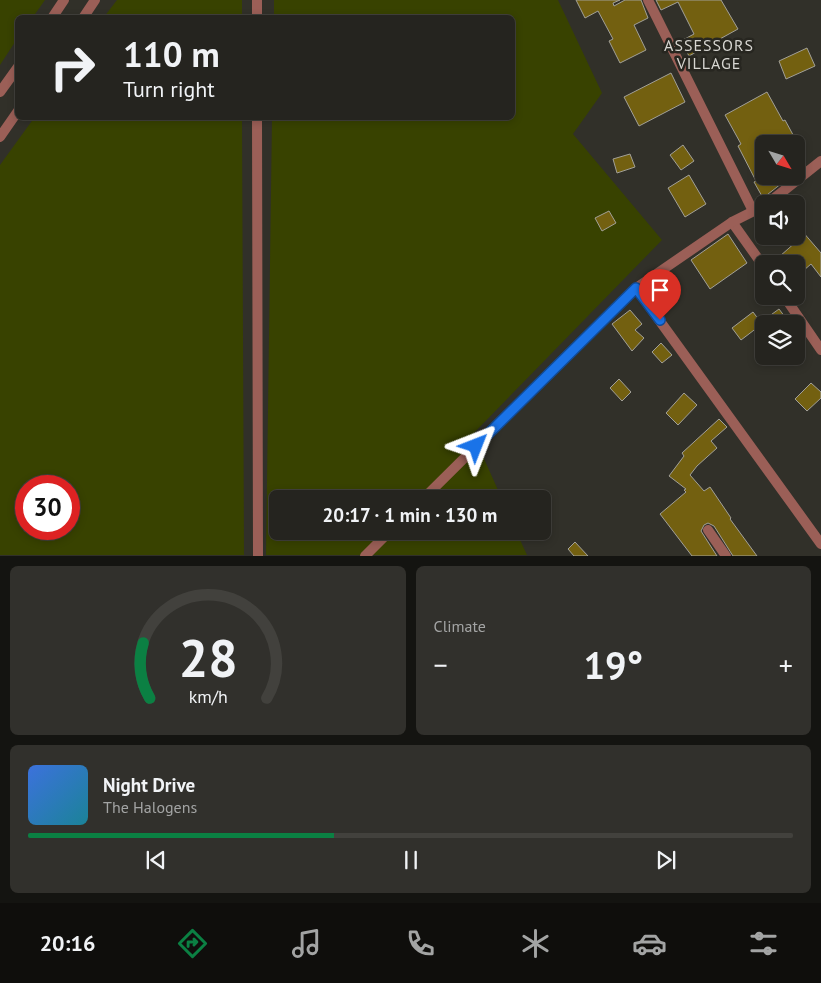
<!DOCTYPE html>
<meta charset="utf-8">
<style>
:root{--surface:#25241f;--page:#31302c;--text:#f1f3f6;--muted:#a3a4a4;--line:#42413d;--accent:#0b8043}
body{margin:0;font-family:"PT Sans",sans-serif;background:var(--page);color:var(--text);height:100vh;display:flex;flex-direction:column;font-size:19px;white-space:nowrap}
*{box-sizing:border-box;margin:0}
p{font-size:16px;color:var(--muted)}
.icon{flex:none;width:28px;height:28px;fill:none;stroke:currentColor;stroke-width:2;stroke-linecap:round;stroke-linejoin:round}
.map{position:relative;height:556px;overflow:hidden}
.details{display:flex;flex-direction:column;gap:10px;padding:10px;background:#141411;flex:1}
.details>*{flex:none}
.hud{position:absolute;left:15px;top:15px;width:500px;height:105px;border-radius:8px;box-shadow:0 2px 8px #0003,0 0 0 1px var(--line);background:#25241f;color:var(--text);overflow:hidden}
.needle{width:32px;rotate:128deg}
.buttons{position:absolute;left:755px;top:135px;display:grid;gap:10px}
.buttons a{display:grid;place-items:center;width:50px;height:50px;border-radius:8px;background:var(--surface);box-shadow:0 2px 8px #0003,0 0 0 1px var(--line);font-size:25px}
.speed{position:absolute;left:15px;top:475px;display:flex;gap:10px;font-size:25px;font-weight:700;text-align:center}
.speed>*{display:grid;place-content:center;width:65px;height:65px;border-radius:50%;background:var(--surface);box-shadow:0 2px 8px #0003,0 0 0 1px var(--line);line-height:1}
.speed .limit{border:8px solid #d22;background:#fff;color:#111}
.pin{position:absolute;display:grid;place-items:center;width:42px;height:42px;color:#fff;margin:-51px -21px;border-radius:50% 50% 50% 0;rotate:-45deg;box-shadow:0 0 5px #0007}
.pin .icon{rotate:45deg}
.me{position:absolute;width:55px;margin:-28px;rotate:45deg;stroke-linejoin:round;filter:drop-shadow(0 0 4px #0008)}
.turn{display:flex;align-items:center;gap:18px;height:105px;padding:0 25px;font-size:22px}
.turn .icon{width:65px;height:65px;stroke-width:2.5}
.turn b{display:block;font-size:35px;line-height:42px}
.big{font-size:38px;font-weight:700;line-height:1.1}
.details .card{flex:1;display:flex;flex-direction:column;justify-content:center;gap:8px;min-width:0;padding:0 18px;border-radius:8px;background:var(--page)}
.details .dial{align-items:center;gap:0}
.dial svg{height:130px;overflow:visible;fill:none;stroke:var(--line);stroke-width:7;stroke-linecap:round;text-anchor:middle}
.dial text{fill:var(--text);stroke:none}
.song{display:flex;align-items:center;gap:15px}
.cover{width:60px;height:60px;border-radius:8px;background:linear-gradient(135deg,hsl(220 70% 55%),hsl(190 70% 35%))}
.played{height:5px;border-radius:2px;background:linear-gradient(90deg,var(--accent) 40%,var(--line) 40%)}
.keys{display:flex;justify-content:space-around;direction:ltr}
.heat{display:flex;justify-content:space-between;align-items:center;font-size:28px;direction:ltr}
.details .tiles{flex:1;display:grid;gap:10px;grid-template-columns:1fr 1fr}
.card:last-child{grid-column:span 2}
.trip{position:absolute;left:269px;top:490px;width:282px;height:50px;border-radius:8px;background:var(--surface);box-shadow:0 2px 8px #0003,0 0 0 1px var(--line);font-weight:700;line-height:50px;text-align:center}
.tabs{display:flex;height:80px;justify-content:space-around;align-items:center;background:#0f0e0c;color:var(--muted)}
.tabs .icon{width:35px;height:35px}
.tabs .on{color:var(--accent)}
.tabs b{font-size:22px;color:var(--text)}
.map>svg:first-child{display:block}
.green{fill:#384200;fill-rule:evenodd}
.building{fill:#736010;stroke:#a2a098}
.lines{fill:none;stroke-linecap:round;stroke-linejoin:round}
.street{stroke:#9b5f57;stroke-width:10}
.route-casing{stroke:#114b97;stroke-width:12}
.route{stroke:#1a73e8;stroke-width:9}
.labels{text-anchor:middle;stroke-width:5;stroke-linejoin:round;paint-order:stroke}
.neighbourhood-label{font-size:16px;letter-spacing:1px;fill:#d7d6d1;stroke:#272620}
</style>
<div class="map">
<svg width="821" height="556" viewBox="0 0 821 556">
<rect width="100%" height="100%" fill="#313029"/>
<g class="green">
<path d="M0 0H45L33 17 18 18 17 39 0 65Z"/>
<path d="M117 0H242V17H104Z"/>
<path d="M274 0H558L602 93 573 134 662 240 473 434 502 499H278V531H516L527 555H266L272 118H512V18L274 17Z"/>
<path d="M34 118H242L244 555H0V165ZM26 486H69V529H26Z"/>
</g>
<g class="building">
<path d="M576 0H620L613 3 614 6 625 0H641L648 18 634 25 646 50 620 63 609 41 613 39 598 11 585 18Z"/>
<path d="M656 0H721L738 29 689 56 681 41 694 34 678 2 661 10Z"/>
<path d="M807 48 815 66 786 79 779 61Z"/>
<path d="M671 73 685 102 639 126 624 97Z"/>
<path d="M767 92 783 121 785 120 798 144H764V176H791L763 198 754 182 756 181 738 146 741 144 725 115Z"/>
<path d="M683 145 694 161 681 170 670 155Z"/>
<path d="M630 154 635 167 617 173 613 159Z"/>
<path d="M689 175 706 204 685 217 668 188Z"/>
<path d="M609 211 616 223 602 231 595 218Z"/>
<path d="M796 224 821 253V277L811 264 796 277V264H771L797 241Z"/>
<path d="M728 234 747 263 710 289 691 260Z"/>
<path d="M779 309 785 317 776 324H773L768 317Z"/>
<path d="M630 310 642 324 635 330 644 338 632 351 612 324Z"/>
<path d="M753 312 762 324 741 340 732 328Z"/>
<path d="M661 343 672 355 662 363 652 352Z"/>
<path d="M619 379 631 392 622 401 610 388Z"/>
<path d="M811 383 821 392V398L807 411 795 399Z"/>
<path d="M684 393 697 405 678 425 666 413Z"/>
<path d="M719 419 727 427 711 441 717 448 697 466 690 475 704 491 710 487 731 518 730 519 757 556H733L714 526 708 523 704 525 701 531 717 556H692L660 514 686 492 684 490 686 489 669 476 684 456 682 453Z"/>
<path d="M575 542 588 556H574L568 549Z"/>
</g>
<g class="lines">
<g class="street">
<path d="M257 0V18"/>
<path d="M648 0 753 211"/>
<path d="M52 18 64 0"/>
<path d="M83 18 95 0"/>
<path d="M0 92 18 67"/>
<path d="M257 118 258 556"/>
<path d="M0 137 18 111"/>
<path d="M767 204 821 161"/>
<path d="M732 222 764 267"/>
<path d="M636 288 821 544"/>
<path d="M784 296 821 350"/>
<path d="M423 499 636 288 732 222 764 206"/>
<path d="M708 530 726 556"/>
<path d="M365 556 390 531"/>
</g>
</g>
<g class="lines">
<defs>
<path id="route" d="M476 446 636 288 660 320"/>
</defs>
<use href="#route" class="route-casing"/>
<use href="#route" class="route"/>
</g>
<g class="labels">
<g class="neighbourhood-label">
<text x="709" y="51">ASSESSORS<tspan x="709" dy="18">VILLAGE</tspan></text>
</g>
</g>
</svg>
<div class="buttons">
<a><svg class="needle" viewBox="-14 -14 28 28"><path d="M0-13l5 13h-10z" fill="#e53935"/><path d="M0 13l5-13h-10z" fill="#a3a4a4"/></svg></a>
<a><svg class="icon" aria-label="sound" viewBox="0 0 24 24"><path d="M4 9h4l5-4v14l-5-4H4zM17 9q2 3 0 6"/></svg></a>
<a><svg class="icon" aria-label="search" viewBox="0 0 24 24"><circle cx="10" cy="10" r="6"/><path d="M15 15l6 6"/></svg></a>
<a><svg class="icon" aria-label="layers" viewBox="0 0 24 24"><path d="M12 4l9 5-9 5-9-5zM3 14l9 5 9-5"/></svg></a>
</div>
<div class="speed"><div class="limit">30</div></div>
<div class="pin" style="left:660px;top:320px;background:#d93025"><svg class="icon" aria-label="arrive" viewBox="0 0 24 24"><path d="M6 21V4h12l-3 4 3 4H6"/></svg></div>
<svg class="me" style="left:476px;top:446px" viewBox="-20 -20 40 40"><path d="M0-17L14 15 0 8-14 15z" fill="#1a73e8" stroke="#fff" stroke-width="4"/></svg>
<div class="trip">20:17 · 1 min · 130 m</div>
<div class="hud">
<div class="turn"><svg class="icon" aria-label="right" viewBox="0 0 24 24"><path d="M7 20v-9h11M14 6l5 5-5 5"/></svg><div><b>110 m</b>Turn right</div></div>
</div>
</div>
<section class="details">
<div class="tiles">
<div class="card dial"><svg viewBox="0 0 100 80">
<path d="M14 69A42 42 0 1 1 86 69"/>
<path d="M14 69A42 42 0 0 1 10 35" stroke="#0b8043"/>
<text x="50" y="56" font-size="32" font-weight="700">28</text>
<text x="50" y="72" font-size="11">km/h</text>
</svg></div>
<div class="card"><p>Climate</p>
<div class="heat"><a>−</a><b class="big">19°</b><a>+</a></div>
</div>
<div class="card">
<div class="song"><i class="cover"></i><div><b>Night Drive</b><p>The Halogens</p></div></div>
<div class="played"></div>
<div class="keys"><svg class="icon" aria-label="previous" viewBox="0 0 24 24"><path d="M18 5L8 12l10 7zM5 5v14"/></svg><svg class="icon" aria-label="pause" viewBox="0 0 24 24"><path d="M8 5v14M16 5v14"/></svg><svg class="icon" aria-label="next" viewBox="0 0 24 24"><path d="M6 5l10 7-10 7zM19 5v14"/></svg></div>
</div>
</div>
</section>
<nav class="tabs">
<b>20:16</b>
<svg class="icon on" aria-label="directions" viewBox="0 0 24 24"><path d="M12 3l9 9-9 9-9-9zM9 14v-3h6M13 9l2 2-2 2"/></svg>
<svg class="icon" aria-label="music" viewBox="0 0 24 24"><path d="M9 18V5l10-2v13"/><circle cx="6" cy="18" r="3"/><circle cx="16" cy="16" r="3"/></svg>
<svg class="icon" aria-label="phone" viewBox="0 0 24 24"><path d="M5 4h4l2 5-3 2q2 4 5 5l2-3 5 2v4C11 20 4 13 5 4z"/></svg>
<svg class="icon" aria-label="climate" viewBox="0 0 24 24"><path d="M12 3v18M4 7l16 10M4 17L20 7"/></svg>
<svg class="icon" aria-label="car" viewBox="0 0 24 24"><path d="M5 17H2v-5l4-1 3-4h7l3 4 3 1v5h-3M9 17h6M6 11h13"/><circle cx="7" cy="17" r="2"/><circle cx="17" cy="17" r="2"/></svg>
<svg class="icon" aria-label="filters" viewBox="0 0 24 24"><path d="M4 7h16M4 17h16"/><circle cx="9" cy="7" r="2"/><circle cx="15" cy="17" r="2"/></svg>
</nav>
